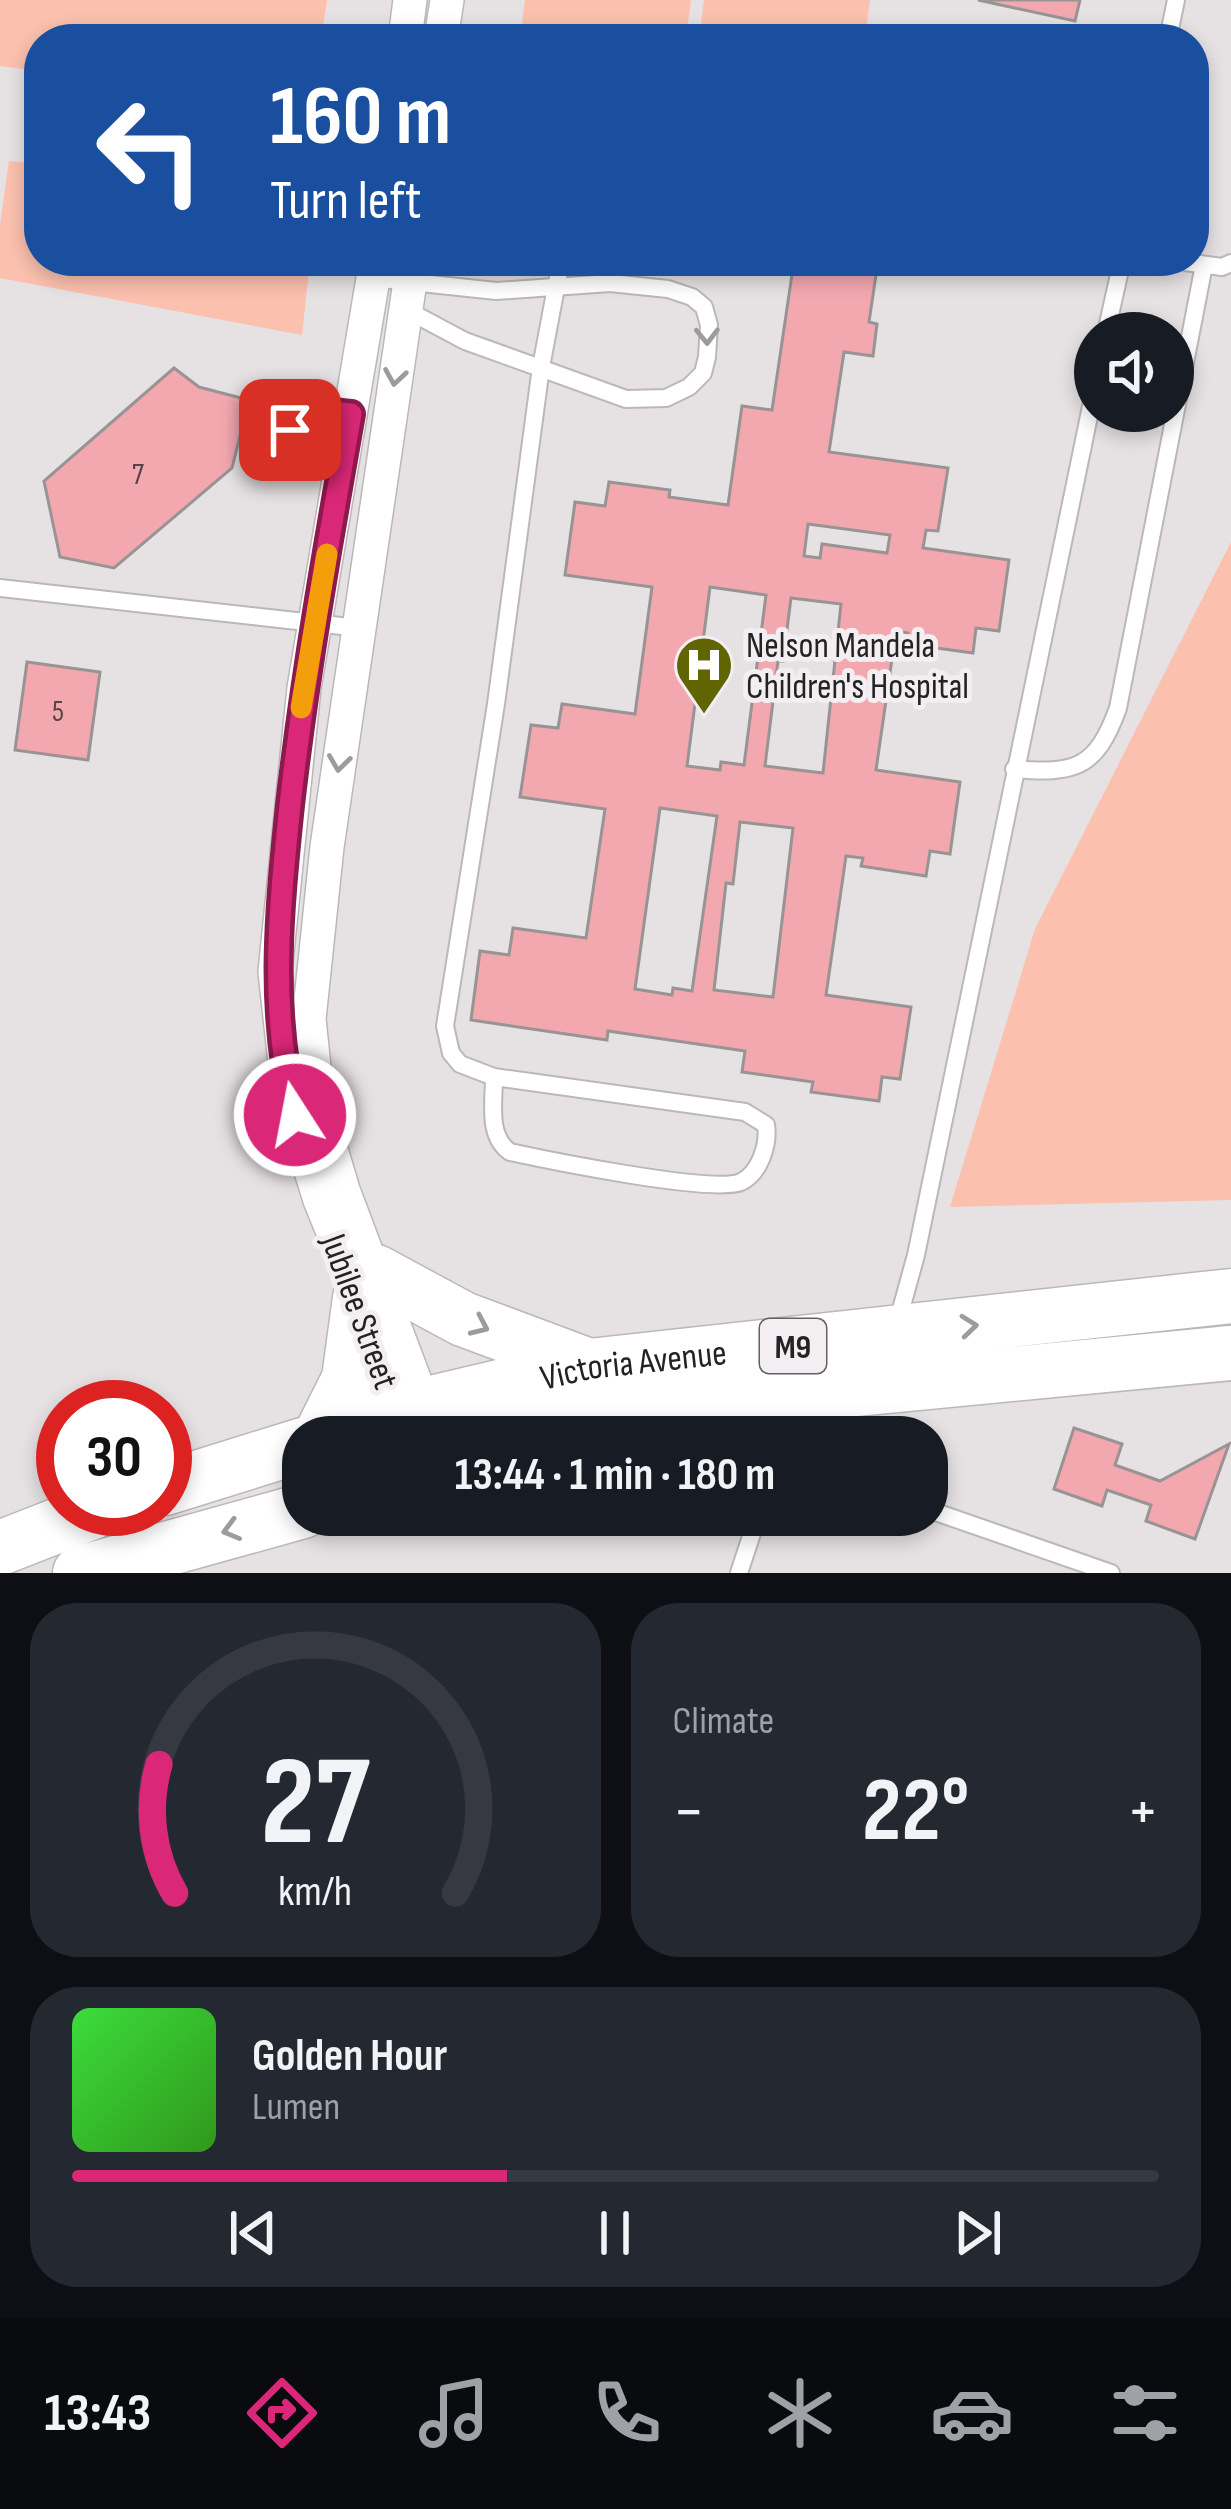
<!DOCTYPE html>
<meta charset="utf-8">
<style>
:root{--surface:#171b24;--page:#242831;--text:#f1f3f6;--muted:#9ea1a6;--line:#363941;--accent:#db2777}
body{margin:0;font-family:"Sofia Sans Condensed",sans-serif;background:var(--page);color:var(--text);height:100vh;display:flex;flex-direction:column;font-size:45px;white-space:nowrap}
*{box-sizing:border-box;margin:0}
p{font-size:39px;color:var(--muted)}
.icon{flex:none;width:66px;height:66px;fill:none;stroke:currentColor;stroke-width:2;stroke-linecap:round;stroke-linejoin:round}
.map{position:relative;height:1573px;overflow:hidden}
.drawer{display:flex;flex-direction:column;gap:30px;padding:30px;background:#0d0f14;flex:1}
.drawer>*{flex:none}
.banner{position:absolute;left:24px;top:24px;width:1185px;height:252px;border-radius:48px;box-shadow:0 6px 18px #0003;background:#1a4fa0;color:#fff;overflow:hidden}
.fabs{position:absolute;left:1074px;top:312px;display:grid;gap:24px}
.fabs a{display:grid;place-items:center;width:120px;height:120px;border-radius:50%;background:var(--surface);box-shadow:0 6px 18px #0003;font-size:60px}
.speed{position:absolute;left:36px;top:1380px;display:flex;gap:24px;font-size:60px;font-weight:700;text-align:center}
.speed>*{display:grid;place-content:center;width:156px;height:156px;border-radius:50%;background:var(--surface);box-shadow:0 6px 18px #0003;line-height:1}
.speed .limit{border:18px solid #d22;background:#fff;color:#111}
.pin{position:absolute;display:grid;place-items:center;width:102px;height:102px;color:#fff;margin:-51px;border-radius:24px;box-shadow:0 6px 18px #0006}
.me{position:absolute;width:132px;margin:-66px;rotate:349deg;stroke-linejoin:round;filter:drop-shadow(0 0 9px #0008)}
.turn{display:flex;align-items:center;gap:42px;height:252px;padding:0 48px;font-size:54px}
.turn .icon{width:156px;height:156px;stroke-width:2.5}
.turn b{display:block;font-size:84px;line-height:102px}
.big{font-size:90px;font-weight:700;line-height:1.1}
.drawer .tile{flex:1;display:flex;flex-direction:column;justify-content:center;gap:18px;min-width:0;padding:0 42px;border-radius:48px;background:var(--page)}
.drawer .dial{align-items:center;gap:0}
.dial svg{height:312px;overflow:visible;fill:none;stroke:var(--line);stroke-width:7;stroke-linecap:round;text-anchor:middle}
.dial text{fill:var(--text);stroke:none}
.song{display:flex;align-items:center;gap:36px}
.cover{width:144px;height:144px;border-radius:18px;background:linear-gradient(135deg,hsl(120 70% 55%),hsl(110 70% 35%))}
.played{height:12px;border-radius:6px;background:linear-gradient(90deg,var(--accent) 40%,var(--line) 40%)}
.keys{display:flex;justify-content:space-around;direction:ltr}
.heat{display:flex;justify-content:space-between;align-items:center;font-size:66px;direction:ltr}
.drawer .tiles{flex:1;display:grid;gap:30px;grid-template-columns:1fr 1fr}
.tile:last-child{grid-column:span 2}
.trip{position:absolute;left:282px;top:1416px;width:666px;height:120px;border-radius:48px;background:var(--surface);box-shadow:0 6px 18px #0003;font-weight:700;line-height:120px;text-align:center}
.tabs{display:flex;height:192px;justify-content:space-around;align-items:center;background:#090b0e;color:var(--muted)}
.tabs .icon{width:84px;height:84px}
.tabs .current{color:var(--accent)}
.tabs b{font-size:54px;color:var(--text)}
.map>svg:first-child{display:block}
.green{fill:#fbc0ae}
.building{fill:#f3a8b0;stroke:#999494;stroke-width:3;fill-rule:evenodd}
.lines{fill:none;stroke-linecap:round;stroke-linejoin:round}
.lane-casing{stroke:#bcb7b9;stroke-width:20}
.street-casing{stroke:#bcb7b9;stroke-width:36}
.primary-casing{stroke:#bcb7b9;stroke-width:57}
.lane{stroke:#fff;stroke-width:16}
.street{stroke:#fff;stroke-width:33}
.primary{stroke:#fff;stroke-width:54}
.oneway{stroke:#9c9c9c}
.route-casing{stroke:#8e194d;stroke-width:30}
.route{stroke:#db2777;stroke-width:21}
.slow{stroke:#f59e0b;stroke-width:21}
.labels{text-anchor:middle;stroke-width:10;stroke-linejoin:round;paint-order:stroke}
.number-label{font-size:30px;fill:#584446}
.shield{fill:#f3eef1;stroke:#626061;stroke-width:3}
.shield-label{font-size:33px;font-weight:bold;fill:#242323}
.poi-label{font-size:36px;fill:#242323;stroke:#f3eef1;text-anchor:start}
.street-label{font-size:36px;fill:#242323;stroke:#f3eef1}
</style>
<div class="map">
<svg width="1231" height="1573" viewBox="0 0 1231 1573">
<rect width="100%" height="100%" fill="#e6e1e3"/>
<g class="green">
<path d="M0 0H327L321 39H39V71L0 66Z"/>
<path d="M525 0H691L686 39H578L521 32Z"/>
<path d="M704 0H870L865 39H699Z"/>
<path d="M9 161 39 164V261H310L302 335 0 278V225Z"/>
<path d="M1231 542V1200L950 1207 1035 929Z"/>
</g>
<g class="building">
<path d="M978 0H1080L1075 21Z"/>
<path d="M794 261H856L855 265 877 268 869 322 877 324 873 356 844 352 829 452 948 468 938 531 926 530 923 548 1009 560 999 631 976 628 973 653 907 644 908 633 896 631 876 770 960 782 950 854 930 851 926 876 861 866 863 858 846 856 826 995 911 1007 900 1079 882 1077 879 1101 811 1092 813 1082 742 1072 745 1051 608 1031 607 1040 471 1020 480 951 509 955 513 928 586 938 605 809 520 797 531 725 558 728 562 704 635 714 652 587 565 575 575 502 605 506 609 482 670 490 669 497 728 505 742 406 772 410ZM808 524 890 535 887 553 822 544 820 558 804 556ZM710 587 766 595 744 765 721 762 720 770 687 766ZM791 598 841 604 823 773 765 766 778 661H783ZM660 808 717 816 692 991 673 988 672 995 635 989ZM740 822 793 828 773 997 714 990 726 883 733 884Z"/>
<path d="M174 368 199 387 249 400 232 468 114 568 60 557 44 481Z"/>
<path d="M27 662 100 672 88 760 15 750Z"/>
<path d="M1074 1428 1122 1444 1115 1465 1160 1481 1229 1444 1195 1539 1146 1521 1151 1505 1107 1490 1102 1506 1054 1489Z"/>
</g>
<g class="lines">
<defs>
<g id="lane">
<path d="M1168 39 1176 0"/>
<path d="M1178 261 1222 267 1231 263"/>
<path d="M374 278 496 291 610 283 668 289 692 297 704 307 709 325 707 357 703 373 689 387 666 398 626 399 465 341 403 308"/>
<path d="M1106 333 1122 261"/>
<path d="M286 443C297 408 318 410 351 414"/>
<path d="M0 588 359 628"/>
<path d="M1014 769C1075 774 1096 769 1118 708L1204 265"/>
<path d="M494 1077C494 1103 487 1136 510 1152 547 1160 713 1194 741 1182 760 1173 769 1144 766 1125L745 1112 494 1077 460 1064 451 1053 445 1026 496 704 541 367 561 261"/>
<path d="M897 1324 916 1255 1095 387"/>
<path d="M781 1401V1437"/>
<path d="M927 1509 1111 1573"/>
<path d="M739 1573 758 1515"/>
</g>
<g id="street">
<path d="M405 39 410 0"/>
<path d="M441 39 447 0"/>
<path d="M376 261 304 688 275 972 288 1089 302 1142 320 1200 360 1298 404 1431"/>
<path d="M413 261 327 847 309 1019 318 1106 343 1190 436 1437"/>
</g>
<g id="primary">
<path d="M376 1272 463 1319 589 1366"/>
<path d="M320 1437 349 1379 360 1298"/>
<path id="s1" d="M328 1437 423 1405 589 1366 1231 1296"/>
<path d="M503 1437 648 1409 1231 1353"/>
<path d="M165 1488 303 1445"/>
<path d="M0 1548 100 1509"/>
<path d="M80 1573 303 1511"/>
</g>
</defs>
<use href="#lane" class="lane-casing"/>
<use href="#street" class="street-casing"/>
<use href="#primary" class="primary-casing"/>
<use href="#lane" class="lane"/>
<use href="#street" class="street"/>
<use href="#primary" class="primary"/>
</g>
<defs><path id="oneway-chevron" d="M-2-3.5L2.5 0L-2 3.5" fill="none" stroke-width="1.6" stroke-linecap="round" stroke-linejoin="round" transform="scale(3)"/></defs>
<g class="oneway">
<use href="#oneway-chevron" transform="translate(707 336) rotate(89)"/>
<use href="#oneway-chevron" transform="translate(395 377) rotate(99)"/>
<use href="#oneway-chevron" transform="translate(339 763) rotate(98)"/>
<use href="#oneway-chevron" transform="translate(480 1326) rotate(24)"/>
<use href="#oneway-chevron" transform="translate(969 1326) rotate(-6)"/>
<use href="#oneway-chevron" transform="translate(231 1530) rotate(165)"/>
</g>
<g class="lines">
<defs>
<path id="route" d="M290 430C307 406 324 411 351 414 328 544 305 674 290 805 279 912 269 1009 295 1115"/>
</defs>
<use href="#route" class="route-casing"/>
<use href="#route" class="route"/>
<path class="slow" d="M301 708 327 554"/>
</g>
<defs>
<symbol id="hospital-pin" viewBox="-11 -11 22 30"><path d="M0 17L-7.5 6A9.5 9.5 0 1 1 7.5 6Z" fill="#606502" stroke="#f3eef1"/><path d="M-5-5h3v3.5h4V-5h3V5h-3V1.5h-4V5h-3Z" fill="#fff"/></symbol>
</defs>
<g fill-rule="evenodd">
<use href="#hospital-pin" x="671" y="632" width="66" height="90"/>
</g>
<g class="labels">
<g class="number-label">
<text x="138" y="484">7</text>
<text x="58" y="721">5</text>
</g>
<rect class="shield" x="760" y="1319" width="66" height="54" rx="9"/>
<g class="shield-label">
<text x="793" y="1358">M9</text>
</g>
<g class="poi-label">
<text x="746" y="657">Nelson Mandela<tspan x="746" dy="41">Children's Hospital</tspan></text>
</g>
<g class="street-label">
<text transform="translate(361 1311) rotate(70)" y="13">Jubilee Street</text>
<text dy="13" stroke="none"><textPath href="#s1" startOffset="315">Victoria Avenue</textPath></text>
</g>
</g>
</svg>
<div class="fabs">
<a><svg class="icon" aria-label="sound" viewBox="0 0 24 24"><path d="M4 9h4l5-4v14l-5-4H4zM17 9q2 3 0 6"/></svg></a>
</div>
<div class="speed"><div class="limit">30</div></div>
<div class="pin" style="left:290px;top:430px;background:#d93025"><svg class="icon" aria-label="arrive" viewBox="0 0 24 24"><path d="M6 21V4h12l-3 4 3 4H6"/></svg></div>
<svg class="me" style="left:295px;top:1115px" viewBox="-20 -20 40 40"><circle r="17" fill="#db2777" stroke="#fff" stroke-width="3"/><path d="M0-11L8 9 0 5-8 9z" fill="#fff"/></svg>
<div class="trip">13:44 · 1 min · 180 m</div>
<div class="banner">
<div class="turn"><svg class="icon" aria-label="left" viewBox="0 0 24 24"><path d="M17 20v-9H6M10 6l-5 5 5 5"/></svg><div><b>160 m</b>Turn left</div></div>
</div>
</div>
<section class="drawer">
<div class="tiles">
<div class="tile dial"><svg viewBox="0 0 100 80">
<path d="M14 69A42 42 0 1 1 86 69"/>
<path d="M14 69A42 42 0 0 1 10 36" stroke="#db2777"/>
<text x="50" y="56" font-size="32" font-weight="700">27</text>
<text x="50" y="72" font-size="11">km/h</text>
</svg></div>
<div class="tile"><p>Climate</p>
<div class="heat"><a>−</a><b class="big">22°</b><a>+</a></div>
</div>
<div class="tile">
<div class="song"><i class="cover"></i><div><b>Golden Hour</b><p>Lumen</p></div></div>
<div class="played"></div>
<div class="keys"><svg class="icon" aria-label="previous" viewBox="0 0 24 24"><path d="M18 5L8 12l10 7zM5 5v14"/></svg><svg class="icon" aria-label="pause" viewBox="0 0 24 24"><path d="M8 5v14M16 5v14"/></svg><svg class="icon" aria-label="next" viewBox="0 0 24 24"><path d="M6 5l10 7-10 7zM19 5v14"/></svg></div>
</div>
</div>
</section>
<nav class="tabs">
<b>13:43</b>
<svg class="icon current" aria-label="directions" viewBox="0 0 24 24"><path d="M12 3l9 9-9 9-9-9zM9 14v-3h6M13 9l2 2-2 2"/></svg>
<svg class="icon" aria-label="music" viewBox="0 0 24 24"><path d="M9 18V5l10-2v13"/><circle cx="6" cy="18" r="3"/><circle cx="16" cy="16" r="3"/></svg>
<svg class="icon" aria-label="phone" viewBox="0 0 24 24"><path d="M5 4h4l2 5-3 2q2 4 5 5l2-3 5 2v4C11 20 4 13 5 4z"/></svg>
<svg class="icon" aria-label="climate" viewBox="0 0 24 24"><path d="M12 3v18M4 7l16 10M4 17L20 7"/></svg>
<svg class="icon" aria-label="car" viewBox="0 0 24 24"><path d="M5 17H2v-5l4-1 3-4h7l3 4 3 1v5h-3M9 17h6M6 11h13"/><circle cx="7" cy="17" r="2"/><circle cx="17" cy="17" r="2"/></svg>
<svg class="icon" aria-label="filters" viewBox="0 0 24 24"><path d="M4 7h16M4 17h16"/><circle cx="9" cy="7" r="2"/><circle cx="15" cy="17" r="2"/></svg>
</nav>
